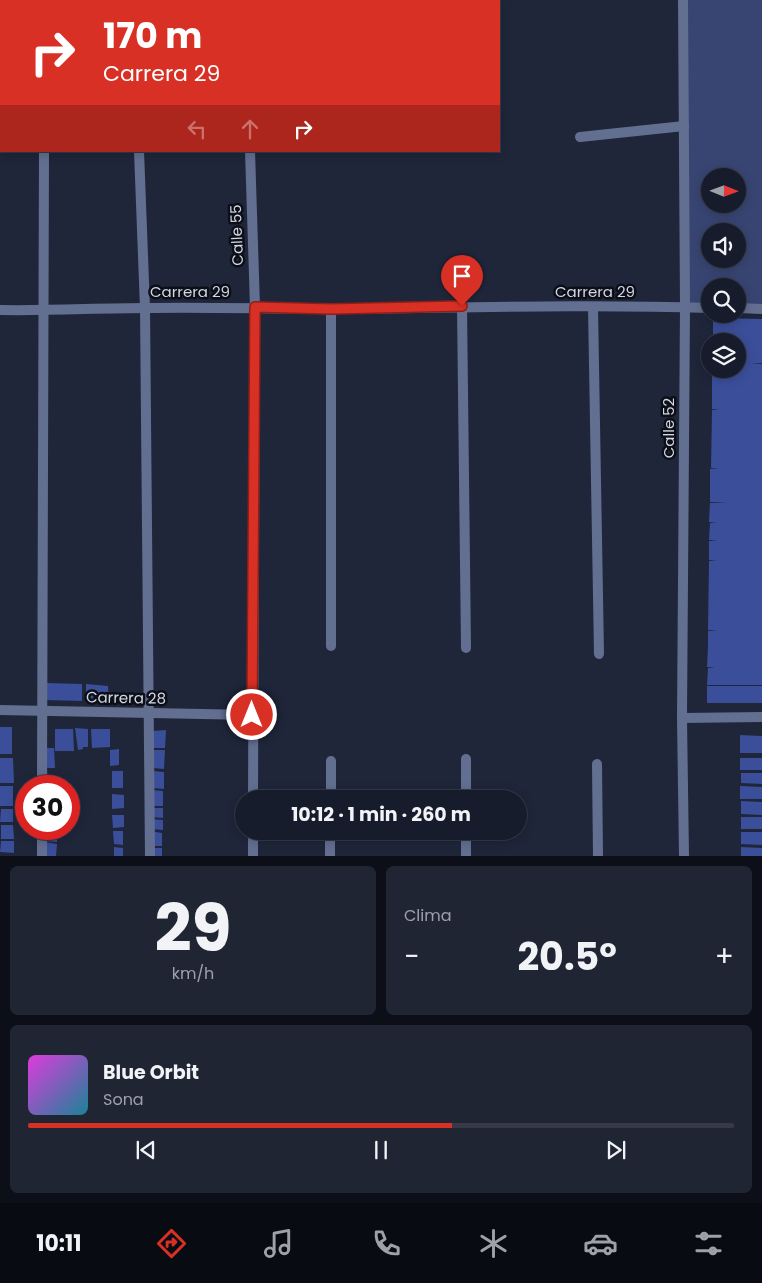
<!DOCTYPE html>
<html lang="es">
<meta charset="utf-8">
<style>
:root{--surface:#171c2c;--page:#202534;--text:#f1f3f6;--muted:#9ea1a9;--line:#363a48;--accent:#d93025}
body{margin:0;font-family:Poppins,sans-serif;background:var(--page);color:var(--text);height:100vh;display:flex;flex-direction:column;font-size:19px;white-space:nowrap}
*{box-sizing:border-box;margin:0}
p{font-size:16px;color:var(--muted)}
.icon{flex:none;width:28px;height:28px;fill:none;stroke:currentColor;stroke-width:2;stroke-linecap:round;stroke-linejoin:round}
.map{position:relative;height:856px;overflow:hidden}
.side{display:flex;flex-direction:column;gap:10px;padding:10px;background:#0d0f18;flex:1}
.side>*{flex:none}
.banner{position:absolute;left:0px;top:0px;width:500px;height:152px;box-shadow:0 2px 12px #0003,0 0 0 1px var(--line);background:#d93025;color:#fff;overflow:hidden}
.needle{width:32px;rotate:91deg}
.fabs{position:absolute;left:701px;top:168px;display:grid;gap:10px}
.fabs a{display:grid;place-items:center;width:45px;height:45px;border-radius:50%;background:var(--surface);box-shadow:0 2px 12px #0003,0 0 0 1px var(--line);font-size:25px}
.speed{position:absolute;left:15px;top:775px;display:flex;gap:10px;font-size:25px;font-weight:700;text-align:center}
.speed>*{display:grid;place-content:center;width:65px;height:65px;border-radius:50%;background:var(--surface);box-shadow:0 2px 12px #0003,0 0 0 1px var(--line);line-height:1}
.speed .limit{border:8px solid #d22;background:#fff;color:#111}
.pin{position:absolute;display:grid;place-items:center;width:42px;height:42px;color:#fff;margin:-51px -21px;border-radius:50% 50% 50% 0;rotate:-45deg;box-shadow:0 0 5px #0007}
.pin .icon{rotate:45deg}
.me{position:absolute;width:55px;margin:-28px;rotate:0deg;stroke-linejoin:round;filter:drop-shadow(0 0 4px #0008)}
.turn{display:flex;align-items:center;gap:18px;height:105px;padding:0 20px;font-size:22px}
.turn .icon{width:65px;height:65px;stroke-width:2.5}
.turn b{display:block;font-size:35px;line-height:42px}
.lanes{display:flex;align-items:center;height:48px;padding:0 20px;background:#0003;justify-content:center;gap:25px;direction:ltr}
.lanes .off{opacity:.35}
.big{font-size:38px;font-weight:700;line-height:1.1}
.side .tile{flex:1;display:flex;flex-direction:column;justify-content:center;gap:8px;min-width:0;padding:0 18px;border-radius:8px;background:var(--page)}
.side .dial{align-items:center;gap:0}
.dial b{font-size:65px;line-height:1}
.song{display:flex;align-items:center;gap:15px}
.cover{width:60px;height:60px;border-radius:8px;background:linear-gradient(135deg,hsl(300 70% 55%),hsl(190 70% 35%))}
.played{height:5px;border-radius:2px;background:linear-gradient(90deg,var(--accent) 60%,var(--line) 60%)}
.keys{display:flex;justify-content:space-around;direction:ltr}
.heat{display:flex;justify-content:space-between;align-items:center;font-size:28px;direction:ltr}
.side .tiles{flex:1;display:grid;gap:10px;grid-template-columns:1fr 1fr}
.tile:last-child{grid-column:span 2}
.trip{position:absolute;left:235px;top:790px;width:292px;height:50px;border-radius:25px;background:var(--surface);box-shadow:0 2px 12px #0003,0 0 0 1px var(--line);font-weight:700;line-height:50px;text-align:center}
.menu{display:flex;height:80px;justify-content:space-around;align-items:center;background:#090b12;color:var(--muted)}
.menu .icon{width:35px;height:35px}
.menu .on{color:var(--accent)}
.menu b{font-size:22px;color:var(--text)}
.map>svg:first-child{display:block}
.green{fill:#384572;fill-rule:evenodd}
.building{fill:#3b4e99}
.lines{fill:none;stroke-linecap:round;stroke-linejoin:round}
.minor{stroke:#636f91;stroke-width:10}
.route-casing{stroke:#8d1f18;stroke-width:12}
.route{stroke:#d93025;stroke-width:9}
.labels{text-anchor:middle;stroke-width:5;stroke-linejoin:round;paint-order:stroke}
.street-label{font-size:15px;fill:#d2d7e4;stroke:#0c0f18}
</style>
<div class="map">
<svg width="762" height="856" viewBox="0 0 762 856">
<rect width="100%" height="100%" fill="#1f263a"/>
<path class="green" d="M683 0H762V311L738 310V286H710V308L685 307ZM710 176H738V204H710ZM710 231H738V259H710Z"/>
<g class="building">
<path d="M713 318 762 319V363L751 364H762V685H707L708 668 715 667H707L708 646H717H708V631H717L708 630 709 561 717 560H709V541H718L709 540 710 523H717L709 522 710 503H728L710 502V469H718L711 468 712 410 719 409H712V369H738V341H713Z"/>
<path d="M46 683 82 684V701L45 700Z"/>
<path d="M86 684 108 686 109 701H86Z"/>
<rect x="707" y="686" width="55" height="17"/>
<rect x="0" y="727" width="12" height="27"/>
<path d="M75 728 88 729V747H83V749L78 750Z"/>
<path d="M55 729H73L74 751H55Z"/>
<path d="M91 729H110V747L92 748Z"/>
<path d="M166 730 165 748H153L152 731Z"/>
<path d="M740 735 762 736V753H740Z"/>
<path d="M42 748H54L55 768H47L48 785H41Z"/>
<path d="M119 749V765L110 766V750Z"/>
<path d="M153 750H165L164 769 153 768Z"/>
<path d="M0 758H13L14 783H0Z"/>
<rect x="740" y="758" width="22" height="12"/>
<rect x="112" y="771" width="11" height="17"/>
<path d="M153 771 164 772V789L152 788Z"/>
<path d="M741 773H762V784L741 783Z"/>
<rect x="0" y="786" width="13" height="20"/>
<path d="M740 786 762 787V799H740Z"/>
<path d="M152 790 163 791V806H151Z"/>
<path d="M112 794 124 795V808L112 809Z"/>
<path d="M741 801 762 802V815L741 814Z"/>
<path d="M151 808H163V818L151 817Z"/>
<path d="M1 809H13V822H0Z"/>
<path d="M112 815H124V827L113 828Z"/>
<rect x="741" y="817" width="21" height="12"/>
<path d="M150 819 163 820V830L150 829Z"/>
<path d="M1 825H13L14 839H1Z"/>
<path d="M46 829H57V842L44 841Z"/>
<path d="M113 831H123V845L114 844Z"/>
<path d="M150 831 162 833V846H150Z"/>
<path d="M741 832H762V845L741 844Z"/>
<path d="M1 841H14V853L0 852Z"/>
<path d="M45 842 57 844 56 856H45Z"/>
<path d="M114 847 123 848V856H114Z"/>
<path d="M741 847 762 848V856H741Z"/>
<rect x="151" y="848" width="11" height="8"/>
</g>
<g class="lines">
<g class="minor">
<path d="M135 0V1"/>
<path d="M245 0V1"/>
<path d="M683 0 685 307 682 718 684 856"/>
<path d="M0 77H1"/>
<path d="M580 137 684 126"/>
<path d="M139 151 145 308 150 856"/>
<path d="M250 151 255 307 253 799"/>
<path d="M462 306 466 648"/>
<path d="M593 307 599 654"/>
<path d="M738 308 762 309"/>
<path d="M0 310C49 311 98 308 147 308 209 307 271 309 332 309 458 308 584 304 710 308"/>
<path d="M331 646V309"/>
<path d="M0 710 252 715"/>
<path d="M682 718 762 717"/>
<path d="M466 759V799"/>
<path d="M597 764 598 856"/>
<path d="M42 786 44 151"/>
<path d="M331 799V761"/>
<path d="M253 831V856"/>
<path d="M466 831V856"/>
<path d="M42 856V829"/>
<path d="M330 856V831"/>
</g>
</g>
<g class="lines">
<defs>
<path id="route" d="M252 715 255 307 331 309 462 306"/>
</defs>
<use href="#route" class="route-casing"/>
<use href="#route" class="route"/>
</g>
<g class="labels">
<g class="street-label">
<text transform="translate(237 235) rotate(-92)" y="5">Calle 55</text>
<text x="190" y="297">Carrera 29</text>
<text x="595" y="297">Carrera 29</text>
<text transform="translate(669 428) rotate(-90)" y="5">Calle 52</text>
<text transform="translate(126 698) rotate(1)" y="5">Carrera 28</text>
</g>
</g>
</svg>
<div class="fabs">
<a><svg class="needle" viewBox="-14 -14 28 28"><path d="M0-13l5 13h-10z" fill="#e53935"/><path d="M0 13l5-13h-10z" fill="#9ea1a9"/></svg></a>
<a><svg class="icon" aria-label="sound" viewBox="0 0 24 24"><path d="M4 9h4l5-4v14l-5-4H4zM17 9q2 3 0 6"/></svg></a>
<a><svg class="icon" aria-label="search" viewBox="0 0 24 24"><circle cx="10" cy="10" r="6"/><path d="M15 15l6 6"/></svg></a>
<a><svg class="icon" aria-label="layers" viewBox="0 0 24 24"><path d="M12 4l9 5-9 5-9-5zM3 14l9 5 9-5"/></svg></a>
</div>
<div class="speed"><div class="limit">30</div></div>
<div class="pin" style="left:462px;top:306px;background:#d93025"><svg class="icon" aria-label="arrive" viewBox="0 0 24 24"><path d="M6 21V4h12l-3 4 3 4H6"/></svg></div>
<svg class="me" style="left:252px;top:715px" viewBox="-20 -20 40 40"><circle r="17" fill="#d93025" stroke="#fff" stroke-width="3"/><path d="M0-11L8 9 0 5-8 9z" fill="#fff"/></svg>
<div class="trip">10:12 · 1 min · 260 m</div>
<div class="banner">
<div class="turn"><svg class="icon" aria-label="right" viewBox="0 0 24 24"><path d="M7 20v-9h11M14 6l5 5-5 5"/></svg><div><b>170 m</b>Carrera 29</div></div>
<div class="lanes"><svg class="icon off" aria-label="left" viewBox="0 0 24 24"><path d="M17 20v-9H6M10 6l-5 5 5 5"/></svg><svg class="icon off" aria-label="ahead" viewBox="0 0 24 24"><path d="M12 20V5M6 11l6-6 6 6"/></svg><svg class="icon" aria-label="right" viewBox="0 0 24 24"><path d="M7 20v-9h11M14 6l5 5-5 5"/></svg></div>
</div>
</div>
<section class="side">
<div class="tiles">
<div class="tile dial"><b>29</b><p>km/h</p></div>
<div class="tile"><p>Clima</p>
<div class="heat"><a>−</a><b class="big">20.5°</b><a>+</a></div>
</div>
<div class="tile">
<div class="song"><i class="cover"></i><div><b>Blue Orbit</b><p>Sona</p></div></div>
<div class="played"></div>
<div class="keys"><svg class="icon" aria-label="previous" viewBox="0 0 24 24"><path d="M18 5L8 12l10 7zM5 5v14"/></svg><svg class="icon" aria-label="pause" viewBox="0 0 24 24"><path d="M8 5v14M16 5v14"/></svg><svg class="icon" aria-label="next" viewBox="0 0 24 24"><path d="M6 5l10 7-10 7zM19 5v14"/></svg></div>
</div>
</div>
</section>
<nav class="menu">
<b>10:11</b>
<svg class="icon on" aria-label="directions" viewBox="0 0 24 24"><path d="M12 3l9 9-9 9-9-9zM9 14v-3h6M13 9l2 2-2 2"/></svg>
<svg class="icon" aria-label="music" viewBox="0 0 24 24"><path d="M9 18V5l10-2v13"/><circle cx="6" cy="18" r="3"/><circle cx="16" cy="16" r="3"/></svg>
<svg class="icon" aria-label="phone" viewBox="0 0 24 24"><path d="M5 4h4l2 5-3 2q2 4 5 5l2-3 5 2v4C11 20 4 13 5 4z"/></svg>
<svg class="icon" aria-label="climate" viewBox="0 0 24 24"><path d="M12 3v18M4 7l16 10M4 17L20 7"/></svg>
<svg class="icon" aria-label="car" viewBox="0 0 24 24"><path d="M5 17H2v-5l4-1 3-4h7l3 4 3 1v5h-3M9 17h6M6 11h13"/><circle cx="7" cy="17" r="2"/><circle cx="17" cy="17" r="2"/></svg>
<svg class="icon" aria-label="filters" viewBox="0 0 24 24"><path d="M4 7h16M4 17h16"/><circle cx="9" cy="7" r="2"/><circle cx="15" cy="17" r="2"/></svg>
</nav>
